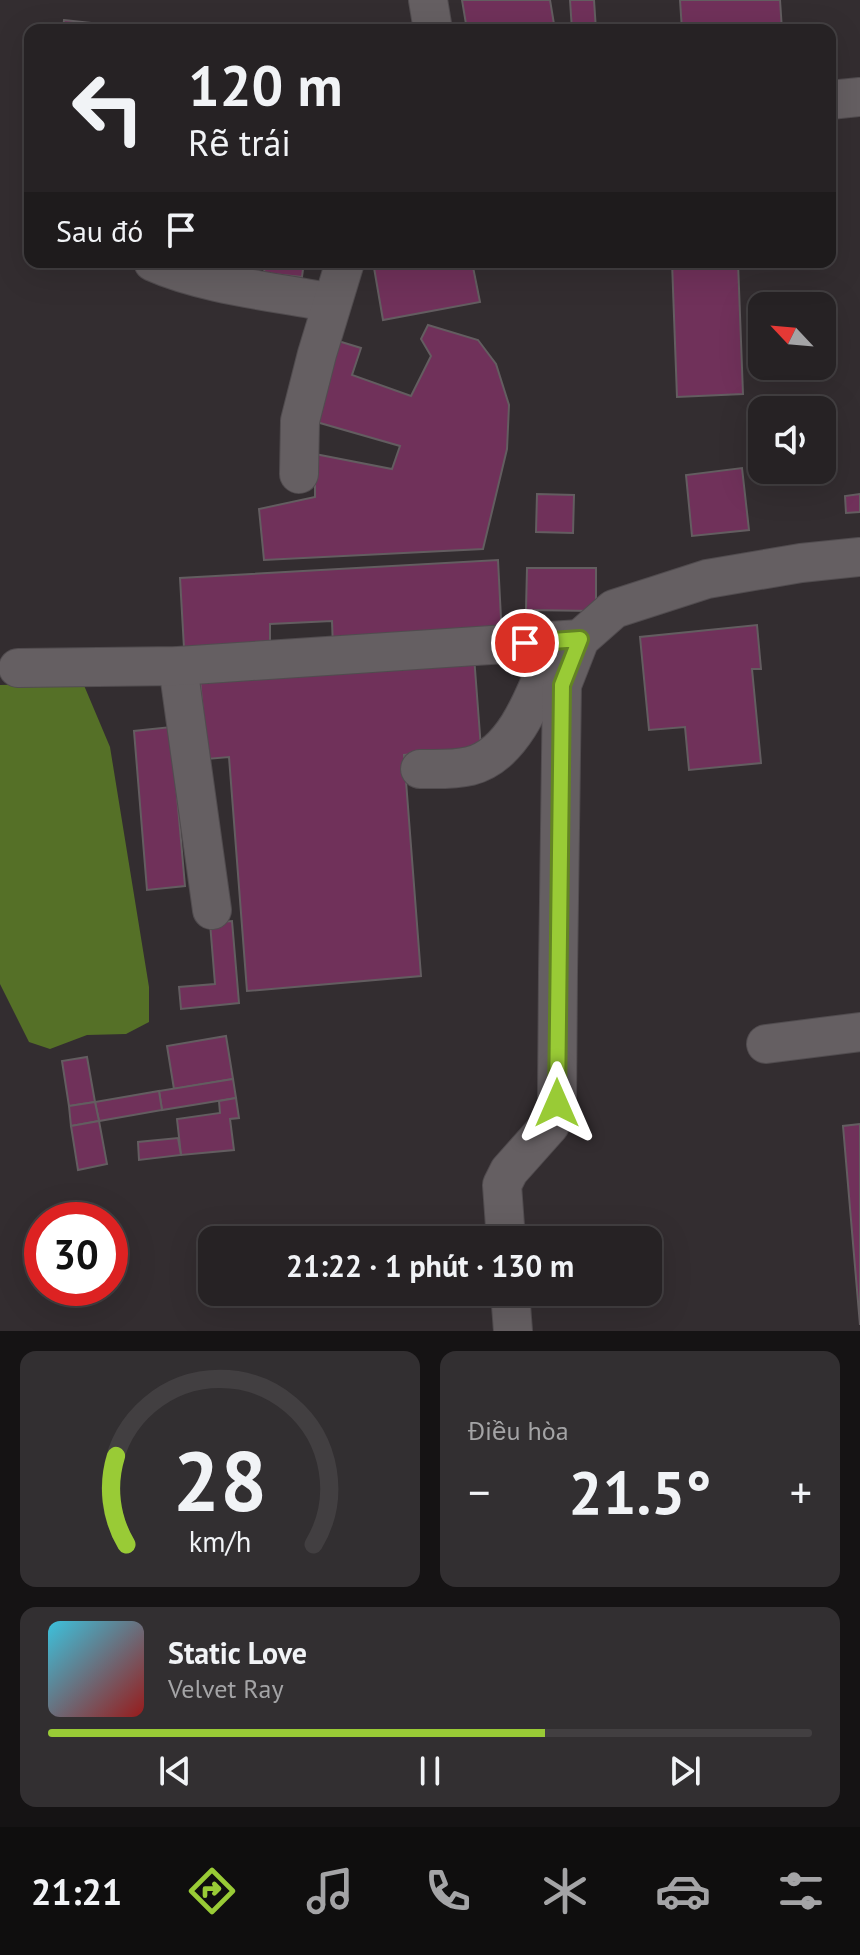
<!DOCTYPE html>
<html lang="vi">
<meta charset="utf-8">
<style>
:root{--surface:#262224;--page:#322f31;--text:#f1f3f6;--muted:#a4a4a6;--line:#423f41;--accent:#99cb36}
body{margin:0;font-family:"PT Sans",sans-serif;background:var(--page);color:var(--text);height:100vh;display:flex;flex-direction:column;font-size:30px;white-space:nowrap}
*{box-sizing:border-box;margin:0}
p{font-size:26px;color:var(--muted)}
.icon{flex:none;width:44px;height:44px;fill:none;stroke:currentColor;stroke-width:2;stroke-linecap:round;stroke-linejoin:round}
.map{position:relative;height:1331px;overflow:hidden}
.drawer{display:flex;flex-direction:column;gap:20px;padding:20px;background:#151314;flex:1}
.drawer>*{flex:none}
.banner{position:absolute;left:24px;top:24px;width:812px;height:244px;border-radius:16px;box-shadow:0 8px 32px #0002,0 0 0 2px var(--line);background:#262224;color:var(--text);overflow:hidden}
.needle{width:52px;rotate:296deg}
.buttons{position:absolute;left:748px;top:292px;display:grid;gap:16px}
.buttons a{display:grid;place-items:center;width:88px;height:88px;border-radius:16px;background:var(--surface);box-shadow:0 8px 32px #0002,0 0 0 2px var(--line);font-size:40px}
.speed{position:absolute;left:24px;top:1202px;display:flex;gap:16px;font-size:40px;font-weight:700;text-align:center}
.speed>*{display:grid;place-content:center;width:104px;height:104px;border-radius:50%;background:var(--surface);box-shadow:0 8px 32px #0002,0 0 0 2px var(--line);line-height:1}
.speed .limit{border:12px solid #d22;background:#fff;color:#111}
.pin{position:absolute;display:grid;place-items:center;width:68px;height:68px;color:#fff;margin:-34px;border:4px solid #fff;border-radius:50%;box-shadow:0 2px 8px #0007}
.me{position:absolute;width:88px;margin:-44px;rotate:0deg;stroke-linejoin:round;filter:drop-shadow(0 0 6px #0008)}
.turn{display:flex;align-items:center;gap:28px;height:168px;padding:0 32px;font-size:36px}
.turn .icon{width:104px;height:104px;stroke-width:2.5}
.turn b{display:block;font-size:56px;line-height:68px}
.then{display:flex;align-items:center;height:76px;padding:0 32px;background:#0003;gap:16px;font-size:30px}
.big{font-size:60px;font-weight:600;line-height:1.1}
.drawer .widget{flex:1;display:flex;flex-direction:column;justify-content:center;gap:12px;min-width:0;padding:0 28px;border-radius:16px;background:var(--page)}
.drawer .dial{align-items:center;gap:0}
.dial svg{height:208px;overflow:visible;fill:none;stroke:var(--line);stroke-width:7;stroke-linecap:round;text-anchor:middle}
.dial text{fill:var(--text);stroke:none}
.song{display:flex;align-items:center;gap:24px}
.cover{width:96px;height:96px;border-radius:12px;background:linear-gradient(135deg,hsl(190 70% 55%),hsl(0 70% 35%))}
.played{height:8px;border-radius:4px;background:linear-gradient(90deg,var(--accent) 65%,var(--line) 65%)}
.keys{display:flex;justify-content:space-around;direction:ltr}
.heat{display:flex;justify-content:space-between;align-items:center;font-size:44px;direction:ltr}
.drawer .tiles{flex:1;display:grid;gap:20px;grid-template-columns:1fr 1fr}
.widget:last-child{grid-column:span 2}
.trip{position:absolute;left:198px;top:1226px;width:464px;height:80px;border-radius:16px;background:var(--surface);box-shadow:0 8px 32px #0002,0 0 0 2px var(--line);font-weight:600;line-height:80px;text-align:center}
.menu{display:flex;height:128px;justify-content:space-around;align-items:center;background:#0f0e0e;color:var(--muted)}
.menu .icon{width:56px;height:56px}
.menu .on{color:var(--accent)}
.menu b{font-size:36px;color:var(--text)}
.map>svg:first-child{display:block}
.water{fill:#557027}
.building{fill:#70315a;stroke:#635d60;stroke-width:2}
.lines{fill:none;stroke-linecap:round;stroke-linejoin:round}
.minor-casing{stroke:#514c4f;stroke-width:40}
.minor{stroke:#655f62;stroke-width:38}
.route-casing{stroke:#638423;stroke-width:20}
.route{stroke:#99cb36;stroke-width:14}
</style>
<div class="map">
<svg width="860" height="1331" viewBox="0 0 860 1331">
<rect width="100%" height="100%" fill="#332d30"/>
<path class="water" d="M83 683 110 747 149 987V1022L126 1034 87 1035 50 1049 29 1042 0 984V685Z"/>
<g class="building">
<path d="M462 0H550L555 30H467Z"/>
<path d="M570 0H594L596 30H572Z"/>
<path d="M680 0H780L782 30H682Z"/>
<path d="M64 20 155 30H63Z"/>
<path d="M265 262H304L302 277 264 273Z"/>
<path d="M373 262H472L480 302 383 320Z"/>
<path d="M672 262H738L743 394 677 397Z"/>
<path d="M428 325 478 340 496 364 509 405 507 449 483 549 264 560 259 509 315 497V454L392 469 400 446 313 421 335 340 361 348 352 375 411 396 431 356 421 339Z"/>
<path d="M742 468 749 530 692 536 686 475Z"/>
<path d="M537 494 574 495 573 533 536 532Z"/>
<path d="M860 494V512L846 513 845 496Z"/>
<path d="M498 560 502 638 333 648 332 621 270 624V644L184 648 180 578Z"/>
<path d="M527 568H596V611L526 610Z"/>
<path d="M757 625 761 669H752L761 763 689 770 685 727 649 730 640 637Z"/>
<path d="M474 656 481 748 404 755 421 976 247 991 229 757 207 759 200 679Z"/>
<path d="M171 727 185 886 147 890 134 731Z"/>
<path d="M232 921 239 1003 181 1009 179 987 215 984 210 923Z"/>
<path d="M226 1036 233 1079 174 1089 167 1046Z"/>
<path d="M87 1057 95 1102 69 1106 62 1061Z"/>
<path d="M233 1079 236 1098 162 1110 159 1091Z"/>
<path d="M159 1091 162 1110 99 1121 95 1102Z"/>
<path d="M236 1098 239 1118 230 1119 234 1150 181 1155 177 1119 220 1113 219 1101Z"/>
<path d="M95 1102 99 1121 71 1126 69 1106Z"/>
<path d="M99 1121 107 1164 78 1170 71 1126Z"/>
<path d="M860 1124V1325L843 1126Z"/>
<path d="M178 1138 181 1155 139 1160 138 1142Z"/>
</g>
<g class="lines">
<defs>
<g id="minor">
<path d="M428 0 433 30"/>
<path d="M830 100 860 97"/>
<path d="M153 262C204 285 277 292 332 303"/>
<path d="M299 474 300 421 317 354 345 262"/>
<path d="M178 666 212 910"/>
<path d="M18 668 178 666 580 639"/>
<path d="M420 769C437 769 454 770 470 766 519 754 539 682 557 641"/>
<path d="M766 1044 860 1032"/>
<path d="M506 1240 502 1185 509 1171 550 1125 557 1103 558 972 562 685 580 639 614 609 707 579 801 563 860 557"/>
<path d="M510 1292 513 1331"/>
</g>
</defs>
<use href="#minor" class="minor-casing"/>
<use href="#minor" class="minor"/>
</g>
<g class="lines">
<defs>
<path id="route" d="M525 643 580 639 562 685 557 1103"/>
</defs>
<use href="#route" class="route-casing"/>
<use href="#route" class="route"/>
</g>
</svg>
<div class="buttons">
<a><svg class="needle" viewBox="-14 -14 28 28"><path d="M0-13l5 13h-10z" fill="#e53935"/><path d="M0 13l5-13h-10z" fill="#a4a4a6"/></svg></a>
<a><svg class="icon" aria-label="sound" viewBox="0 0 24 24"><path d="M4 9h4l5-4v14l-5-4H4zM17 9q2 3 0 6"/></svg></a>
</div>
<div class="speed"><div class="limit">30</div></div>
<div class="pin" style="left:525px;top:643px;background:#d93025"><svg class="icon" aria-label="arrive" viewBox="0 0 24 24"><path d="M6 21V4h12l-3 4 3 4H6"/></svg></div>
<svg class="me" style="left:557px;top:1103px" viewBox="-20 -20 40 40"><path d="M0-17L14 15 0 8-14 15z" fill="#99cb36" stroke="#fff" stroke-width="4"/></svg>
<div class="trip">21:22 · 1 phút · 130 m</div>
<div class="banner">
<div class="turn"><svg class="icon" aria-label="left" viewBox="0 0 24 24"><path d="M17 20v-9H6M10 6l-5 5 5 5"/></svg><div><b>120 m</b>Rẽ trái</div></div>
<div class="then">Sau đó<svg class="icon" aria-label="arrive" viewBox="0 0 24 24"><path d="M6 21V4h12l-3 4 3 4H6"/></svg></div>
</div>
</div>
<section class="drawer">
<div class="tiles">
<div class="widget dial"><svg viewBox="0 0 100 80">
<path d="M14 69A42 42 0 1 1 86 69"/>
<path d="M14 69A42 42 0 0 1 10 35" stroke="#99cb36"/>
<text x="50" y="56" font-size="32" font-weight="700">28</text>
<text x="50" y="72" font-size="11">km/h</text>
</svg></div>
<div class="widget"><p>Điều hòa</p>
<div class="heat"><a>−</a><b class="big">21.5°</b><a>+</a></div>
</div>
<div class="widget">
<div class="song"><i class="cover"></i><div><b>Static Love</b><p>Velvet Ray</p></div></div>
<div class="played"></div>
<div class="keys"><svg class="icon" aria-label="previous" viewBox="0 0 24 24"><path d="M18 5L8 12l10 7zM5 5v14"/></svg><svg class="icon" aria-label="pause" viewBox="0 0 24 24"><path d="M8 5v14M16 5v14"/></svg><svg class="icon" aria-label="next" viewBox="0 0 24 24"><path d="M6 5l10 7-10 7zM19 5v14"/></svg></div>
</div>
</div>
</section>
<nav class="menu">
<b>21:21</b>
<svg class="icon on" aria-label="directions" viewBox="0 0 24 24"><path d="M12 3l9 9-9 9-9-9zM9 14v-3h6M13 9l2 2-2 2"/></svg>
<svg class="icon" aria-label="music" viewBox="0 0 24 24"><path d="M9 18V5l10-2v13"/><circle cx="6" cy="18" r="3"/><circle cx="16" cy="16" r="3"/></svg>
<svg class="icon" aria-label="phone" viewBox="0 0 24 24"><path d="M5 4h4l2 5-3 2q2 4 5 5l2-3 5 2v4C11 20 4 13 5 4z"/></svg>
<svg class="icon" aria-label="climate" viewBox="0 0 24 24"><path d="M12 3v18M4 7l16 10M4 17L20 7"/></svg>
<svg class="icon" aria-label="car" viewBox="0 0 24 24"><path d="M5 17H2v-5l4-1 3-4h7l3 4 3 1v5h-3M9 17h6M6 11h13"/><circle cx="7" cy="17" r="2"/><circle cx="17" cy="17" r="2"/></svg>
<svg class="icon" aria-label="filters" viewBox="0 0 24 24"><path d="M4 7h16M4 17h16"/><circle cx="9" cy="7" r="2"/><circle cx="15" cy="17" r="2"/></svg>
</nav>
